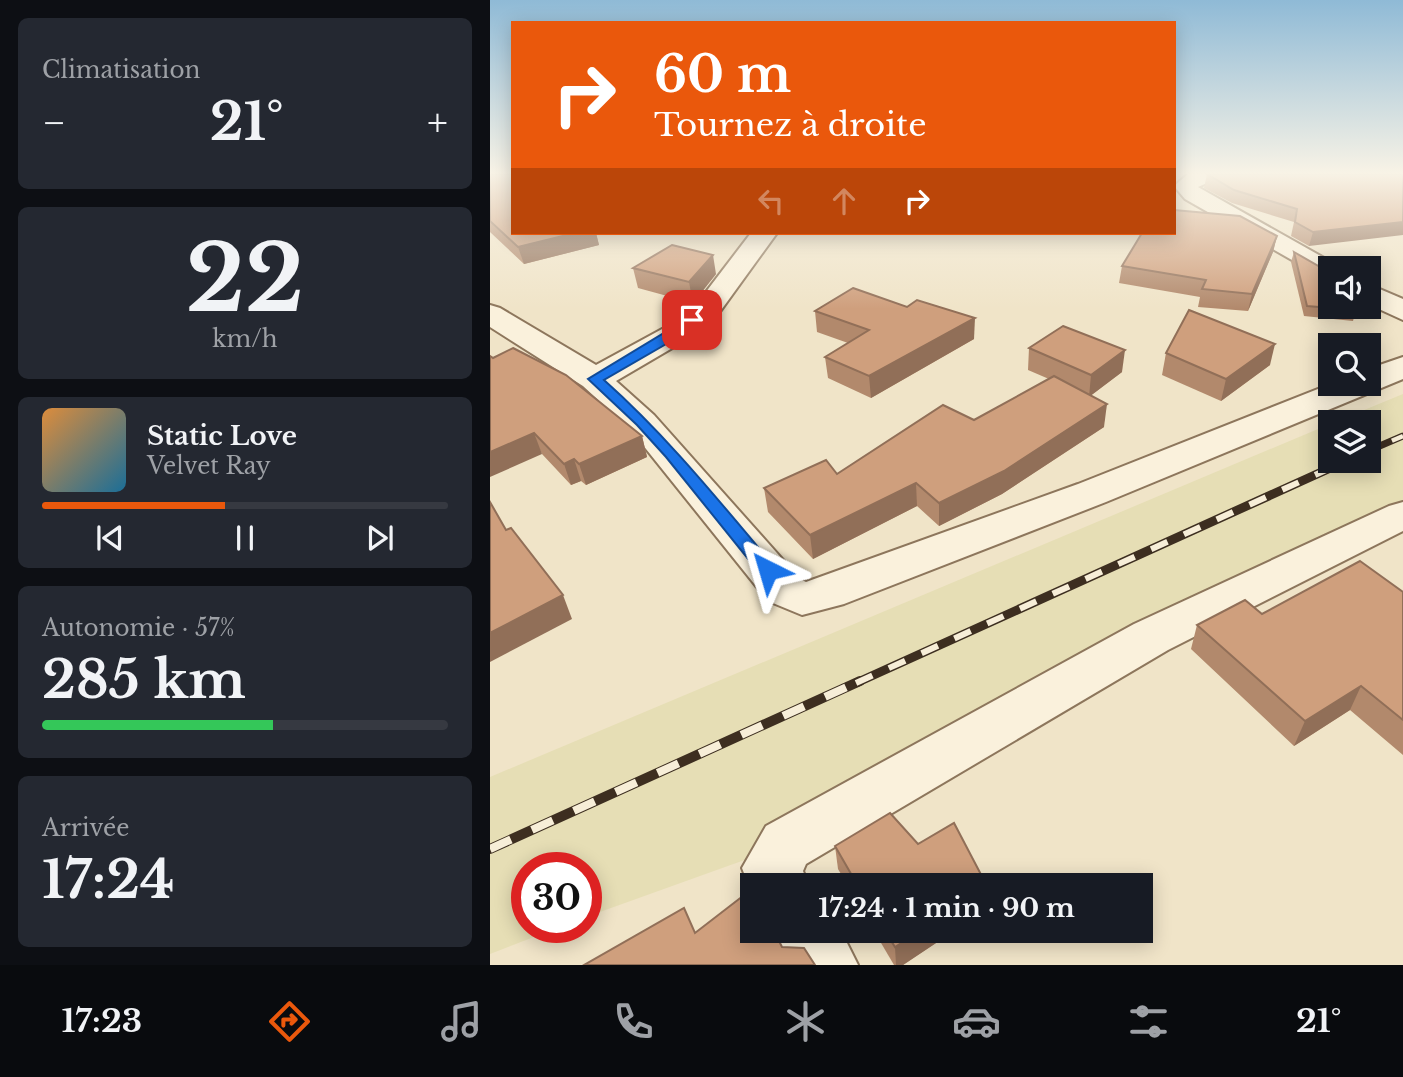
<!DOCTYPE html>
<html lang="fr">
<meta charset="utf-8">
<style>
:root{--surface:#171b24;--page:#242831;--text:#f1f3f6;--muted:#9ea1a6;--line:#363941;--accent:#ea580c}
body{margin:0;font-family:"Libre Baskerville",serif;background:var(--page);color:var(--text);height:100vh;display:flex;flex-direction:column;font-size:26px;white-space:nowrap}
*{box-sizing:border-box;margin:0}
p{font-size:23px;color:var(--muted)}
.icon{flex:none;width:38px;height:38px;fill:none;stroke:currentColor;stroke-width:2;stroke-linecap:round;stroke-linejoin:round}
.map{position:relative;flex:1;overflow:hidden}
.side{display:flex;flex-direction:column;gap:18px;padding:18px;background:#0d0f14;width:490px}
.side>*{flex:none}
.guide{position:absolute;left:21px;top:21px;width:665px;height:214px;border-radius:0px;box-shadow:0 4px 18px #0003;background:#ea580c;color:#fff;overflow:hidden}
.controls{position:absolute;left:828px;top:256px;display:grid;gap:14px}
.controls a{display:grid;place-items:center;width:63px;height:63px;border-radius:0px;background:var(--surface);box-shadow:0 4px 18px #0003;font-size:35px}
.speed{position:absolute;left:21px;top:852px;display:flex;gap:14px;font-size:35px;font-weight:700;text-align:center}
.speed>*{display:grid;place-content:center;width:91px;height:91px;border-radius:50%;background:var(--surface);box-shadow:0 4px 18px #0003;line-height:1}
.speed .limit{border:10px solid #d22;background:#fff;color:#111}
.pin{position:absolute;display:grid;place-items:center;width:60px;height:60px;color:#fff;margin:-30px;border-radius:14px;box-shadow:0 4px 10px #0006}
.me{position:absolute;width:77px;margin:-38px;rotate:320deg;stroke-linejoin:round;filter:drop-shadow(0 0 5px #0008)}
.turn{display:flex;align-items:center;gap:24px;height:147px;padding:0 28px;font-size:32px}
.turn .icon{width:91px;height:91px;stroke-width:2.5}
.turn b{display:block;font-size:49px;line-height:60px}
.lanes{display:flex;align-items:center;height:66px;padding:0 28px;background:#0003;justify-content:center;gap:35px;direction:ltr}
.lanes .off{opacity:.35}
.big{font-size:52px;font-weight:700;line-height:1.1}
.side .card{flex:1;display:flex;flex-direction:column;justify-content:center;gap:10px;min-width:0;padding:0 24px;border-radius:10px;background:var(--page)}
.side .dial{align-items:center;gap:0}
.dial b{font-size:91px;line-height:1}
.song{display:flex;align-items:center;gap:21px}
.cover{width:84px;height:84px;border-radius:10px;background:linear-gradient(135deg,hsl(30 70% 55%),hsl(200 70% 35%))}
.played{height:7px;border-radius:4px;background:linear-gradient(90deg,var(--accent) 45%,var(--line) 45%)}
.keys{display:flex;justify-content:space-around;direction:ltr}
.heat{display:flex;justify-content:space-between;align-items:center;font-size:38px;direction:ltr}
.charge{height:10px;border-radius:5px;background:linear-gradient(90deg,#34c759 57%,var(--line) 0)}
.trip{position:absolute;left:250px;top:873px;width:413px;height:70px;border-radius:0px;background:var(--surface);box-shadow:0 4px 18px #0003;font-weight:700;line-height:70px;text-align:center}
.menu{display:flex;height:112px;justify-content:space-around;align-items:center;background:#090b0e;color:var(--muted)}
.menu .icon{width:49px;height:49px}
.menu .active{color:var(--accent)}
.menu b{font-size:32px;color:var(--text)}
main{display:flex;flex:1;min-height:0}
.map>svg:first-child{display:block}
.farmland{fill:#e6deb5}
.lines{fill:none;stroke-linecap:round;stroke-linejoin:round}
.minor-casing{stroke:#8d765c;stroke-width:4}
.minor{fill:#faf1dc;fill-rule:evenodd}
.rail-far2-casing{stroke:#3d2e20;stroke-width:7}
.rail-far1-casing{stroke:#3d2e20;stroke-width:9}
.rail-casing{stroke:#3d2e20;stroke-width:10}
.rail-far2{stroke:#f7eed8;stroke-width:4.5;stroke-dasharray:13;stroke-linecap:butt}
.rail-far1{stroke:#f7eed8;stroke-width:6;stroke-dasharray:18;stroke-linecap:butt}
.rail{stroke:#f7eed8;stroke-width:8;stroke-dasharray:23;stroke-linecap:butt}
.wall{fill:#b2896c}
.shaded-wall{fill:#916f58}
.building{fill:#cf9f7d;stroke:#916f58;stroke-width:2}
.route{fill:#1a73e8;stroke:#114b97;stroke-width:2}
</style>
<main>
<section class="side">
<div class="card"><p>Climatisation</p>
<div class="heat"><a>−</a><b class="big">21°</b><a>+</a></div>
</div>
<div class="card dial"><b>22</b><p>km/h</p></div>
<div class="card">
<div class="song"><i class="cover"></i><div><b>Static Love</b><p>Velvet Ray</p></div></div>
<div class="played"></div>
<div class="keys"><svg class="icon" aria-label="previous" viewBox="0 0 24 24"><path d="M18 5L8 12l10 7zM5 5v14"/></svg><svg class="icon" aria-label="pause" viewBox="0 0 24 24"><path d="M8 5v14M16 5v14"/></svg><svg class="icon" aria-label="next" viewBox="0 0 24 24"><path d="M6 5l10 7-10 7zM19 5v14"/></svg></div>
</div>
<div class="card"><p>Autonomie · 57%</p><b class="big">285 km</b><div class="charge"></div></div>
<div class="card"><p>Arrivée</p><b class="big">17:24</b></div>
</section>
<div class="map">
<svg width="913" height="965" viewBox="0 0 913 965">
<rect width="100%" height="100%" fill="#f0e4c8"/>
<path class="farmland" d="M913 394V515L296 845 96 917V868H37V928H67L0 954V777L840 424V460H878V422H845Z"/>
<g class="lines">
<defs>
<g id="minor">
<path d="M698 174H729L726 179 708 187 852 268H840V278L830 276 695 199 684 186Z"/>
<path d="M261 233H287L229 313 196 340 126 381 164 415 310 579 316 582 588 484 843 383H878V369L913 357V379L616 502 354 604 312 615 278 601 140 429 93 386 0 327V305L10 308 106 365 174 328 209 301Z"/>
<path d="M878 284 913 299V320L878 304Z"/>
<path d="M913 502V531L678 650 316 864 313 871 319 886H262V894L252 868 276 826 644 624 899 506Z"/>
<path d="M283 931H351L368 965H299Z"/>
</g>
</defs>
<use href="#minor" class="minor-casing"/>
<use href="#minor" class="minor"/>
<defs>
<g id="rail-far2">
<path d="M878 451 913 436"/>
<path d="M844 467 858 460"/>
</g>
<path id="rail-far1" d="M366 683 847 465"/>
<path id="rail" d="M0 849 370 681"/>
</defs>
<use href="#rail-far2" class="rail-far2-casing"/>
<use href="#rail-far1" class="rail-far1-casing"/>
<use href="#rail" class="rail-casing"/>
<use href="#rail-far2" class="rail-far2"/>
<use href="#rail-far1" class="rail-far1"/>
<use href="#rail" class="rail"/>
</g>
<g class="wall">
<path d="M0 174 23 233H106L109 245 34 264 0 232Z"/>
<path d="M717 174H913L819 246 801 236 804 222 742 203 714 188Z"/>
<path d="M787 236 783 252 758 311 708 307 710 297 629 283 632 266Z"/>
<path d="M804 252 866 310 863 321 814 316 801 262Z"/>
<path d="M143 268 226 274 203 303 148 288Z"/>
<path d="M325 311 484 339 381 398 338 378 335 357 358 343 327 332Z"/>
<path d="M539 348 632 372 600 396 614 427 512 494 449 526 427 506 323 559 278 512 274 488 347 474 484 420 559 379 538 370Z"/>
<path d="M676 353 780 365 731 401 672 375Z"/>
<path d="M0 356 152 436 157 457 96 485 91 481 81 485 52 454Z"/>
<path d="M913 592V755L860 710 804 746 701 649 707 625Z"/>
<path d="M428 844 497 886H358L348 869 345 846Z"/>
<path d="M384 931H464L413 965H404Z"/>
</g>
<g class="shaded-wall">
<path d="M913 222V235L819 246 823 232Z"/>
<path d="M85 233H106L109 245 34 264 28 247Z"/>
<path d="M787 236 783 252 758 311 762 294Z"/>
<path d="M223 255 226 274 203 303 199 282Z"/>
<path d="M485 318 484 339 381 398 379 376Z"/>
<path d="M785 344 780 365 731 401 736 379Z"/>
<path d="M635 350 632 372 599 397 601 375Z"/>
<path d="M617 404 614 427 512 494 449 526V503Z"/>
<path d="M44 433 52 454 0 477V452Z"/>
<path d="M152 436 157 457 96 485 89 464Z"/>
<path d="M84 459 91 481 81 485 74 464Z"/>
<path d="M426 483 427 506 323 559 320 535Z"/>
<path d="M73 595 82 619 0 662V633Z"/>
<path d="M871 686 860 710 804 746 815 721Z"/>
<path d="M430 931H464L413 965H406L405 947Z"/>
</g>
<g class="building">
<path d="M0 174H23V233H85L28 247 0 221Z"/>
<path d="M717 174H913V222L823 232 805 222 807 209 744 190Z"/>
<path d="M684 210 750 216 787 236 762 294 712 289 716 280 632 266 652 233H684Z"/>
<path d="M182 245 223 255 199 282 143 268Z"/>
<path d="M804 252 832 268 840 269V306H865L866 310 817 306Z"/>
<path d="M363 288 417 307 427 300 485 318 379 376 335 357 379 330 325 311Z"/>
<path d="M699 310 785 344 736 379 676 353Z"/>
<path d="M573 326 635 350 601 375 539 348Z"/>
<path d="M23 348 76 375 152 436 89 464 84 459 74 464 44 433 0 452V356L3 358Z"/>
<path d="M564 376 617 404 514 471 449 503 426 483 320 535 274 488 336 460 347 474 453 405 484 420Z"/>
<path d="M0 502 16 530 21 528 73 595 0 633Z"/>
<path d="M870 561 913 592V720L871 686 815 721 707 625 755 600 772 614Z"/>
<path d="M400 813 428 844 464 823 497 886H368L345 846Z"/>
<path d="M262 889V931H284L292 947 314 948 325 965H94L194 908 205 933Z"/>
<path d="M395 931H430L405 947Z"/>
</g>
<linearGradient id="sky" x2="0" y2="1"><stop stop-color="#8fbad6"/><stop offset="0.56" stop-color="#f8f3e6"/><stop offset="1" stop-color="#f8f3e6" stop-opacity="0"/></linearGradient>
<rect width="913" height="309" fill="url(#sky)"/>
<path class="route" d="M202 316 208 320 190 336 114 380C177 436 229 501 284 566L286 570 284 575H271L176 457 147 425 98 379Z"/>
</svg>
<div class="controls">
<a><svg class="icon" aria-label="sound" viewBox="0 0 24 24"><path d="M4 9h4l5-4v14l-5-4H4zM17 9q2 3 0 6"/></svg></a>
<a><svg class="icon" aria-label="search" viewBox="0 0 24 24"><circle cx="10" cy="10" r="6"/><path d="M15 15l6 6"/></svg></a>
<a><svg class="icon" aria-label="layers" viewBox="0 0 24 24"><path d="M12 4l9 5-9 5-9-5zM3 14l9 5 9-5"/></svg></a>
</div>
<div class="speed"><div class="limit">30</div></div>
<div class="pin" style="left:202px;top:320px;background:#d93025"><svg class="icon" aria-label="arrive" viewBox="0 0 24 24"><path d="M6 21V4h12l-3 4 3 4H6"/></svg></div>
<svg class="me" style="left:278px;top:570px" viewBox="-20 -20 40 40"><path d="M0-17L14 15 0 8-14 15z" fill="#1a73e8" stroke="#fff" stroke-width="4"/></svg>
<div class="trip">17:24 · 1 min · 90 m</div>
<div class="guide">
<div class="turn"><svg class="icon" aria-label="right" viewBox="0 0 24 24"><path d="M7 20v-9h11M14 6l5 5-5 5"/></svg><div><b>60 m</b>Tournez à droite</div></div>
<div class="lanes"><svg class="icon off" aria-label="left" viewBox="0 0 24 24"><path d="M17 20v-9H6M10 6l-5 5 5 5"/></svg><svg class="icon off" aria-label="ahead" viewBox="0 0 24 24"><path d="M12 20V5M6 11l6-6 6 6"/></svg><svg class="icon" aria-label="right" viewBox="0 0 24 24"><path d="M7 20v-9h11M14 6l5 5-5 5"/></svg></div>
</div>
</div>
</main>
<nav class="menu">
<b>17:23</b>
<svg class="icon active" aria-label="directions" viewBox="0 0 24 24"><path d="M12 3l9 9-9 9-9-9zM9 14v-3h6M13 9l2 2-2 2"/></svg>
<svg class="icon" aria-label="music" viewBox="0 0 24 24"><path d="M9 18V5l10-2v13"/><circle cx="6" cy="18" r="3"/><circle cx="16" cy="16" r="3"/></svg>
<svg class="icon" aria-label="phone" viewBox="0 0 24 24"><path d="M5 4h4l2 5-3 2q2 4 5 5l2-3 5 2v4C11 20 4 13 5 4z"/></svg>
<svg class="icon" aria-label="climate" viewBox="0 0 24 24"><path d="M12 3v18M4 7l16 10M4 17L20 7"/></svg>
<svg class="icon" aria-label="car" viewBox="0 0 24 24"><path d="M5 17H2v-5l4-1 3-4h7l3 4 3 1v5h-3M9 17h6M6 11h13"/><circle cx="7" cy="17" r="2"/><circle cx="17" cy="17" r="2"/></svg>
<svg class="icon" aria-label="filters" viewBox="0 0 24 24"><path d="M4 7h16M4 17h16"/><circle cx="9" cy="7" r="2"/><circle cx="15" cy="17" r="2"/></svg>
<b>21°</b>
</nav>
